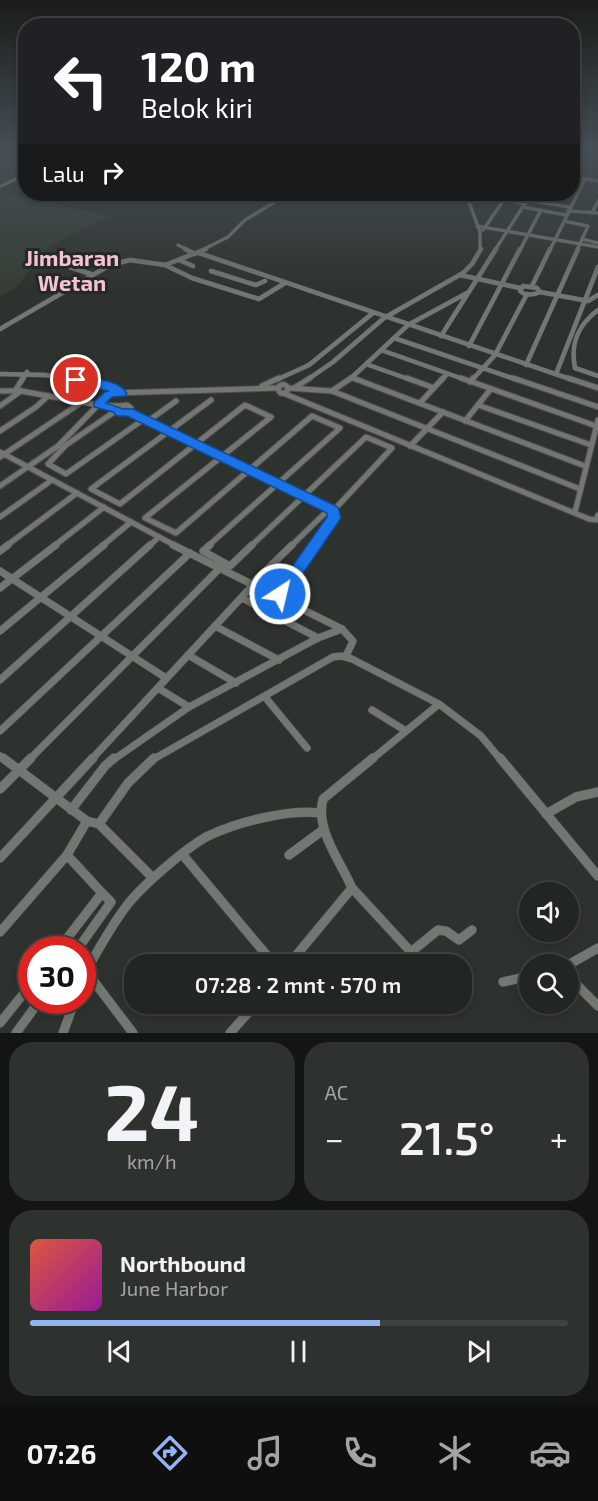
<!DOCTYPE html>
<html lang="id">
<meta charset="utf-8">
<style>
:root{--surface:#222622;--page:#2e322f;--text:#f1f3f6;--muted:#a2a5a5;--line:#3f4340;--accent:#95b2f1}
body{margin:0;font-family:"Exo 2",sans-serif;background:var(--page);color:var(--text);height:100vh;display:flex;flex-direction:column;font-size:22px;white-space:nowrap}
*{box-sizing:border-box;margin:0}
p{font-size:20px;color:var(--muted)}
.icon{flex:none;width:33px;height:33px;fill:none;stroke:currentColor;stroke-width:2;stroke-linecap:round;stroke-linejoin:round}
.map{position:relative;height:1033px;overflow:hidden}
.side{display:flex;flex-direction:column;gap:9px;padding:9px;background:#131513;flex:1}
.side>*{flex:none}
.hud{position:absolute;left:18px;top:18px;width:562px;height:183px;border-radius:24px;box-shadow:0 3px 9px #0003,0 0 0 2px var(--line);background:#202124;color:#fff;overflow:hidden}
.tools{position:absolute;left:519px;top:882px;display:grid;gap:12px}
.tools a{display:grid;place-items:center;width:60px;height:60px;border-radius:50%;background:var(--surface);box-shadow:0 3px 9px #0003,0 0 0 2px var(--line);font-size:30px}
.speed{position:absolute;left:18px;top:936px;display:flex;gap:12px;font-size:30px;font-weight:700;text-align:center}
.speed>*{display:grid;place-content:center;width:78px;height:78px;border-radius:50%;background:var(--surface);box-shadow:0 3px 9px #0003,0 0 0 2px var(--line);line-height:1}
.speed .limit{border:9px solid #d22;background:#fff;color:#111}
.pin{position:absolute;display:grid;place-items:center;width:51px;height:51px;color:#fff;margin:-26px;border:3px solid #fff;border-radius:50%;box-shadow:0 2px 6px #0007}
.me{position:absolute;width:66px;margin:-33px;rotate:35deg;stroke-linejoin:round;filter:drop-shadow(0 0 4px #0008)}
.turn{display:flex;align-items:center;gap:21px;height:126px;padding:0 24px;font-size:27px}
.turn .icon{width:78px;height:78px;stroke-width:2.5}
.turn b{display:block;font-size:42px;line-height:51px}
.then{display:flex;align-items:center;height:57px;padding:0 24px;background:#0003;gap:12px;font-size:22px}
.big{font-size:45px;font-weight:600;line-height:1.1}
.side .widget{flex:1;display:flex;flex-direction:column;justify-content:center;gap:9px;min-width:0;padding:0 21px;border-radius:24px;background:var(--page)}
.side .dial{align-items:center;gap:0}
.dial b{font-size:78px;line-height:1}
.song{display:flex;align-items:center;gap:18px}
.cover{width:72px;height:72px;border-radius:9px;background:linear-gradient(135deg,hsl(10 70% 55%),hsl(300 70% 35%))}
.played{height:6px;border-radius:3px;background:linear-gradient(90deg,var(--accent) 65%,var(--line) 65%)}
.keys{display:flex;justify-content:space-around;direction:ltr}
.heat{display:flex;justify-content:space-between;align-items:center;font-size:33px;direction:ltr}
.side .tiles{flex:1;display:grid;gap:9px;grid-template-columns:1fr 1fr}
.widget:last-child{grid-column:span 2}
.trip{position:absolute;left:124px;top:954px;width:348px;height:60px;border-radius:24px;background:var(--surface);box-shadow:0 3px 9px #0003,0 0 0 2px var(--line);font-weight:600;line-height:60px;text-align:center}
.tab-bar{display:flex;height:96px;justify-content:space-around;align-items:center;background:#0e0f0e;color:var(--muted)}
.tab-bar .icon{width:42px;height:42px}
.tab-bar .active{color:var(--accent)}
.tab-bar b{font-size:27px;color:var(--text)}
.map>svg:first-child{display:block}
.built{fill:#363d34}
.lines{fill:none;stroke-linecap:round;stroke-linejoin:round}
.minor-far4-casing{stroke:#4b4e4a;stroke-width:4}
.minor-far3-casing{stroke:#4b4e4a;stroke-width:5}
.minor-far2-casing{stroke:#4b4e4a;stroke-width:7}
.minor-far1-casing{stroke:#4b4e4a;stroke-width:8}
.minor-casing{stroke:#4b4e4a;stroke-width:10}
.primary-casing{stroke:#4b4e4a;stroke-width:1}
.minor-far4{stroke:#737772;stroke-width:3}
.minor-far3{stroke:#737772;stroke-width:4.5}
.minor-far2{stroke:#737772;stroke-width:5}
.minor-far1{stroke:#737772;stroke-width:7}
.minor{stroke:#737772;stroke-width:9}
.primary{fill:#809f79;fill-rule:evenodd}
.route{fill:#1a73e8;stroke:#114b97;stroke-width:1.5}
.labels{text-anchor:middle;stroke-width:6;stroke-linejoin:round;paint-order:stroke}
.far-quarter-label{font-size:22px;font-weight:bold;fill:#f5c3d1;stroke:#252824}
</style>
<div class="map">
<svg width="598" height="1033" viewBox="0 0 598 1033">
<rect width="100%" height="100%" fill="#2e322e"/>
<g class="built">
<path d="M0 149H25V174L0 187Z"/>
<path d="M0 192 109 216 45 249 17 287 0 296Z"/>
</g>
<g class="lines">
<defs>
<g id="minor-far4">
<path d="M573 177 598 181"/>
<path d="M466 194 480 232V250"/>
<path d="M489 196 525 204"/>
<path d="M527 200 569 207"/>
<path d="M547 203 553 194"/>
<path d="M523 207 566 215"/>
<path d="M568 211 598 213"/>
<path d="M592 213 598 201"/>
<path d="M564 221 588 226 577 250"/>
<path d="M477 226 598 247"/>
<path d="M483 230 508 194"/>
<path d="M582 239 598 243"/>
<path d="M178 245 188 250"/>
<path d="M202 250 228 237 245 220 288 194"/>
<path d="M495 250 531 194"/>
<path d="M520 250 541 210"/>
<path d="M550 250 585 179"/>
</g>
<g id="minor-far3">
<path d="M185 249 195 254"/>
<path d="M199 253 573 380"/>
<path d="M48 260 91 274"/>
<path d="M179 260 193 266"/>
<path d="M165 265 192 278 259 299 285 283"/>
<path d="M211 271 256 285 265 281"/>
<path d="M460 275 520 288"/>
<path d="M523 286 537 288 540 292C534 295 525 296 520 291Z"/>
<path d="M532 286 550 249"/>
<path d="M540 292 588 301 598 295"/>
<path d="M598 310C578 325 570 343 575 368L598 376"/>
<path d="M0 329 110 265 130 260 165 265 206 249"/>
<path d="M441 336 496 249"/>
<path d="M394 338 518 380"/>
<path d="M469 346 520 249"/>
<path d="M381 350 466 380"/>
<path d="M366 364 411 380"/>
<path d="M526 365 578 249"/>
<path d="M0 374 45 375 85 380"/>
<path d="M556 374 598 267"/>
<path d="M352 378 357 380"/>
<path d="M22 380 27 372"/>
<path d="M276 380 309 365 373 313"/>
<path d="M307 380 333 362 384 318 463 273 472 264 481 249"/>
<path d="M349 380 408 325 467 293"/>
<path d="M442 380 447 374"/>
<path d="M472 380 495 355 527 294"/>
</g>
<g id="minor-far2">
<path d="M75 378 100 383 121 393"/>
<path d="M353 378 585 466"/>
<path d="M407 378 434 388"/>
<path d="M461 378 596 426"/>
<path d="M513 378 598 407"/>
<path d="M568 378 598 388"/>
<path d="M470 382 473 378"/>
<circle cx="283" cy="389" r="4.5"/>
<path d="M262 386 279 378"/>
<path d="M288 388 332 391 580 489"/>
<path d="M294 388 310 378"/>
<path d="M0 391H21L98 405 112 393 277 388"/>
<path d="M15 391 23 378"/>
<path d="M332 391 351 378"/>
<path d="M283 393 589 519 596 520 598 515"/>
<path d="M420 403 443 378"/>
<path d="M127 405 131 408 129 412H117L120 406Z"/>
<path d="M478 405 591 445"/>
<path d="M0 406 21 391"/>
<path d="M117 410 66 445 48 464 66 474 144 419"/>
<path d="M129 412 333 510"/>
<path d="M148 421 176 401"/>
<path d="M465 421 490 390"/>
<path d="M0 431 36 407 48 396"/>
<path d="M410 446 443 412"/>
<path d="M0 452 176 546"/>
<path d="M0 457 82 402"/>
<path d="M0 486 58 446 98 405 120 406"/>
<path d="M575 512 598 420"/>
<path d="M0 517 52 480"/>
<path d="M6 546 77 493"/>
<path d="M54 546 104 507"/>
<path d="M102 546 131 522"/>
<path d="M149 546 159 537"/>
<path d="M208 546 340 428 312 416 176 533 145 518 271 417 245 405 120 504 91 489 211 400"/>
<path d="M251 546 366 437 392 448 333 511"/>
<path d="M291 546 324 514 333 511"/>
<path d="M314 546 334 518 333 511"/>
</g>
<g id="minor-far1">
<path d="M173 545 342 629 353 641 346 656"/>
<path d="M210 545 203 551 230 566 252 545"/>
<path d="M292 545 255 581 280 594 315 545"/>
<path d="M0 551 8 545"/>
<path d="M0 571 166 678"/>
<path d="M0 588 56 545"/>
<path d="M242 598 318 638"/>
<path d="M215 626 279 660"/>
<path d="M0 631 104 545"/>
<path d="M188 655 236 683"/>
<path d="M0 680 150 545"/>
<path d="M158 688 189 707"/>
<path d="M265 697 307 748"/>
<path d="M372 710 406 731"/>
<path d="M0 731 190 553"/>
<path d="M0 756 5 760"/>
<path d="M29 760 219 569"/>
<path d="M91 760 253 585"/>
<path d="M113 760 189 707 318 638 342 629"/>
<path d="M152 760 333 657 341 656 352 659 439 704"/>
<path d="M371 760 439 704 481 736 501 760"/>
</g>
<g id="minor">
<path d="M500 758 598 876"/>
<path d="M0 789 31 758"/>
<path d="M71 810 105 766 114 758"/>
<path d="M546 814 576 797 598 792"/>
<path d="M87 821 99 824 153 878"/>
<path d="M99 824 128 783 154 758"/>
<path d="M182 854 274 964"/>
<path d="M67 855 102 893"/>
<path d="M289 855 323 830"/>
<path d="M0 858 93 758"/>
<path d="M352 888 411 952 438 930 446 931 459 940 472 930"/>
<path d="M0 932 67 855 87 821 3 758"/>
<path d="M58 950 102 893 111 902 77 950"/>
<path d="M289 964 352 888C340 860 315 830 323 799L373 758"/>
<path d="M568 965 598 948"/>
<path d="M568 976 598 1006"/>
<path d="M503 982 530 976"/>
<path d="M0 1023 32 983"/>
<path d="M16 1033 40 1000"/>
<path d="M63 1033 75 1000"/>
<path d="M133 1033 86 971C99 949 112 924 128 904 143 885 187 847 208 836 238 822 288 809 320 813"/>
<path d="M230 1033 256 1004"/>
</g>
<path id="primary" d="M24 173H26V176L0 188V185Z"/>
</defs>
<use href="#minor-far4" class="minor-far4-casing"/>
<use href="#minor-far3" class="minor-far3-casing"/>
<use href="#minor-far2" class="minor-far2-casing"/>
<use href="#minor-far1" class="minor-far1-casing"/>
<use href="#minor" class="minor-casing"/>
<use href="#primary" class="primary-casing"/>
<use href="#minor-far4" class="minor-far4"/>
<use href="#minor-far3" class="minor-far3"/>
<use href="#minor-far2" class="minor-far2"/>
<use href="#minor-far1" class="minor-far1"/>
<use href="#minor" class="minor"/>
<use href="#primary" class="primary"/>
</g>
<linearGradient id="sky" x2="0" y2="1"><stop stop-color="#191c19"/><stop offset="0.51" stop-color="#464f57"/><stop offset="1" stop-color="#464f57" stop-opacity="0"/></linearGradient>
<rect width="598" height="293" fill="url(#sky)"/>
<path class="route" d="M76 376C91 379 118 379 127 393L125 396 112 397 106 403 123 409H133L338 507 341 518 286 598H275L273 594 327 517V513L127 416H117L113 412 94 407V402L105 392 109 391 72 382 70 380Z"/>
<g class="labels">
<g class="far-quarter-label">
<text x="72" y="266">Jimbaran<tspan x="72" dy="25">Wetan</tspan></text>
</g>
</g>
</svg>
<div class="tools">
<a><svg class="icon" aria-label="sound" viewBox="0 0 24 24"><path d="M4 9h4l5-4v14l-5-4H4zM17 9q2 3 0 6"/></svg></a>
<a><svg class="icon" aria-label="search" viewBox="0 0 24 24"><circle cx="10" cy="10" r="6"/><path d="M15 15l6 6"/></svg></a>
</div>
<div class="speed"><div class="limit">30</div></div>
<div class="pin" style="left:76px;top:380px;background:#d93025"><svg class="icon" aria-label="arrive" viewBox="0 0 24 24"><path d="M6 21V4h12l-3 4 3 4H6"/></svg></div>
<svg class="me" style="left:280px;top:594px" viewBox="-20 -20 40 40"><circle r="17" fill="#1a73e8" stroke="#fff" stroke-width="3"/><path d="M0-11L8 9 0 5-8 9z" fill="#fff"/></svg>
<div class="trip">07:28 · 2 mnt · 570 m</div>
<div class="hud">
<div class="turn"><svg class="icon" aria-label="left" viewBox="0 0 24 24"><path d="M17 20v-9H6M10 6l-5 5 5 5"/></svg><div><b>120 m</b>Belok kiri</div></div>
<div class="then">Lalu<svg class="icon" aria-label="right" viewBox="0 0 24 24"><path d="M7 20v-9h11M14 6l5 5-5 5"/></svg></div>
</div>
</div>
<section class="side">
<div class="tiles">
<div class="widget dial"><b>24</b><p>km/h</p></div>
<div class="widget"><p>AC</p>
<div class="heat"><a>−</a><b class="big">21.5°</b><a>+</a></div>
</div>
<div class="widget">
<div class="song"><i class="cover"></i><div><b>Northbound</b><p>June Harbor</p></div></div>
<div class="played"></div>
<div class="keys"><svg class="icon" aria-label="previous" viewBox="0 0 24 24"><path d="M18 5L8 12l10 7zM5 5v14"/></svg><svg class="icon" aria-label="pause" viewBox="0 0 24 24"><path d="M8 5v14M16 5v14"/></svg><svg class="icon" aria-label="next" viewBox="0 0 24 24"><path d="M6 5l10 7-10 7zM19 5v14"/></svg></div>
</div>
</div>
</section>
<nav class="tab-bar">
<b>07:26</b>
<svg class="icon active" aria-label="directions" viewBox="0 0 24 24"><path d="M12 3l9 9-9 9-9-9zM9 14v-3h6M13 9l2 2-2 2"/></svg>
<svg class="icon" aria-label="music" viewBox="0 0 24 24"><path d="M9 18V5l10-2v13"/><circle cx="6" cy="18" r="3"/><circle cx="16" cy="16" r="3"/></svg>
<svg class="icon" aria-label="phone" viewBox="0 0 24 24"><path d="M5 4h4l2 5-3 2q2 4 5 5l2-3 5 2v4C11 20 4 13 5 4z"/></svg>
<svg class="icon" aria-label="climate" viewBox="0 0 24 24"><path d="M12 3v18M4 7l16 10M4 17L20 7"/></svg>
<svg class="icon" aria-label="car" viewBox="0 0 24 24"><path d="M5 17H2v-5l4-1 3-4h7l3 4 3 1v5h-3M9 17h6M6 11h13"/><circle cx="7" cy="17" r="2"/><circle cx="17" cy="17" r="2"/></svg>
</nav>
